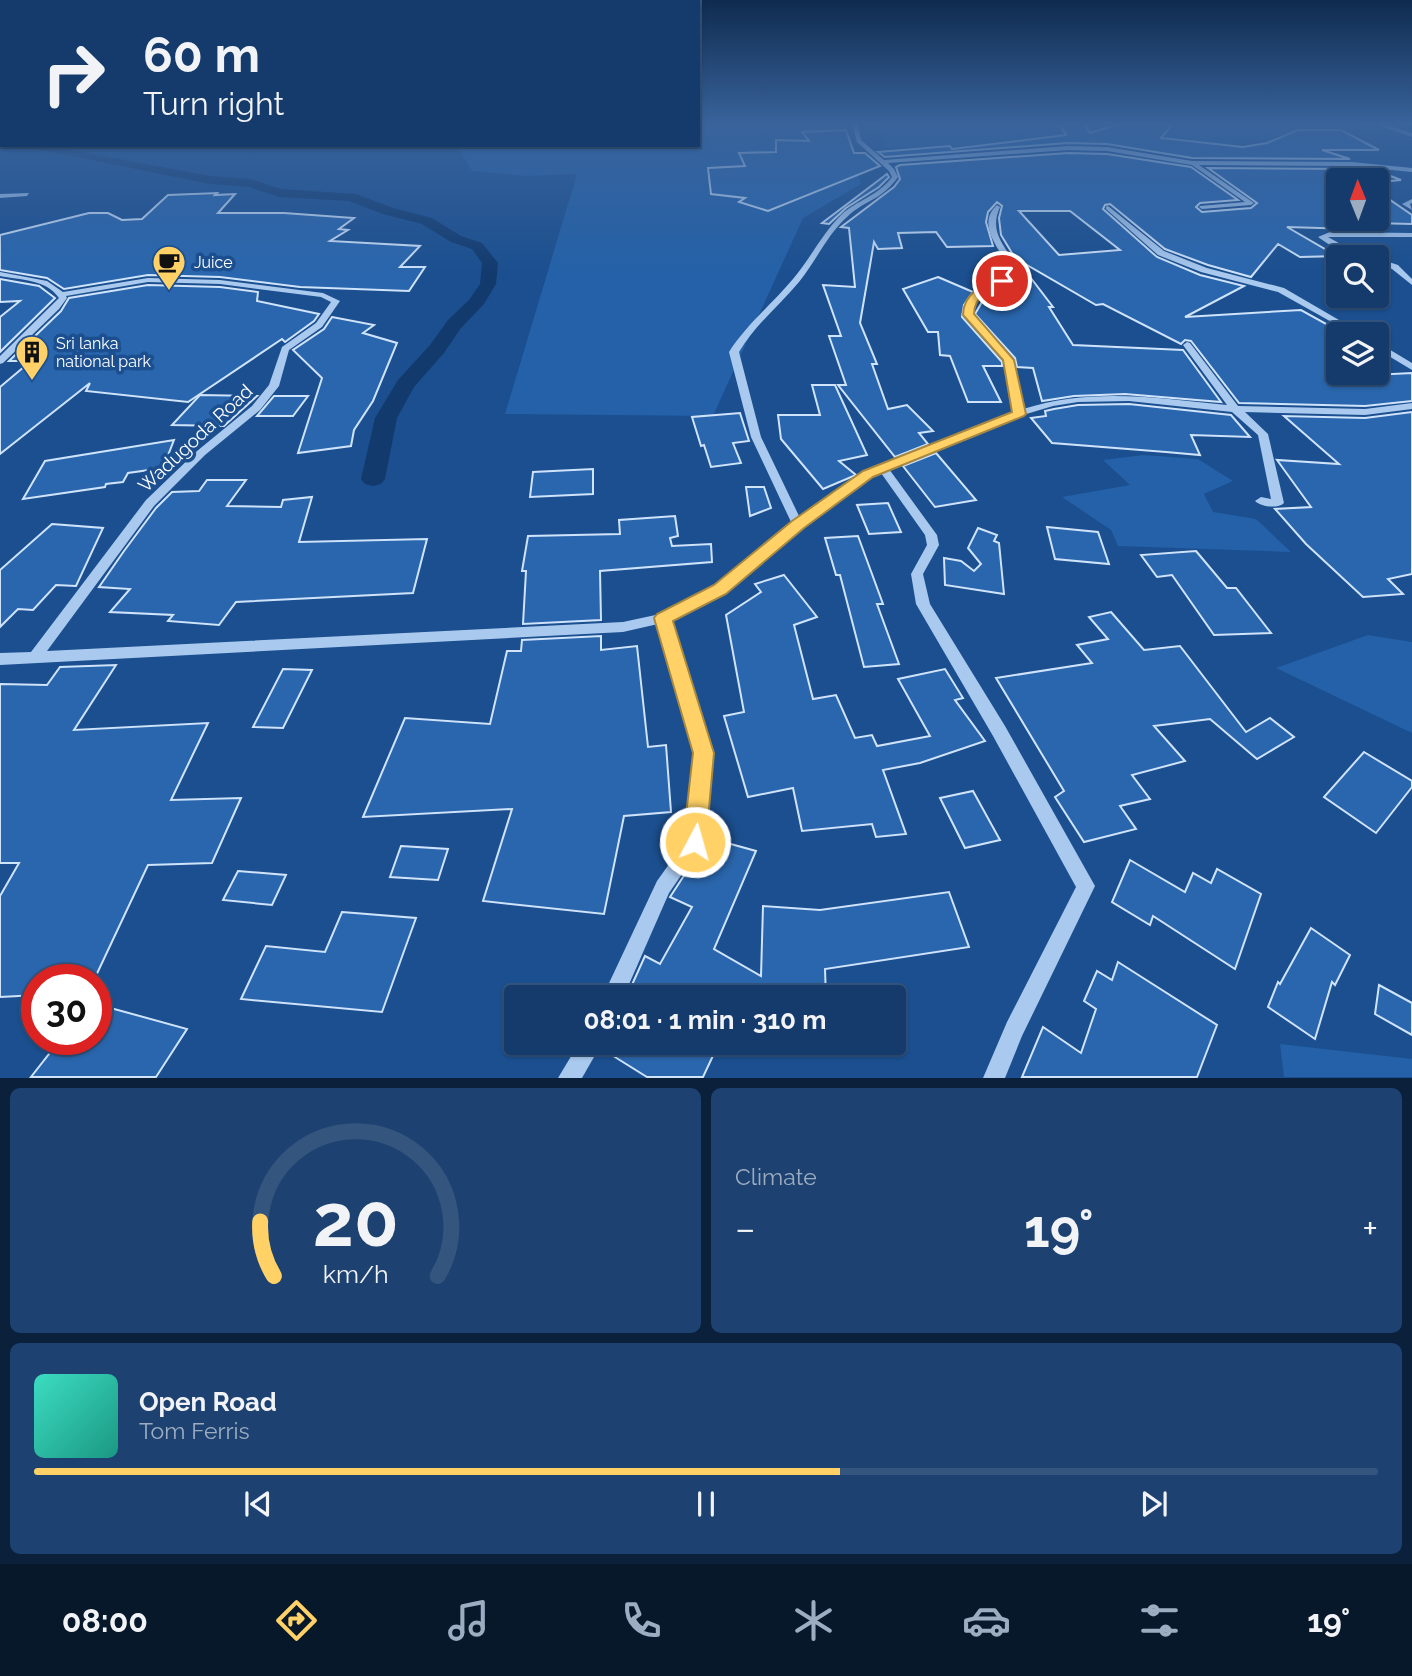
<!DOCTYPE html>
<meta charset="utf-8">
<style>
:root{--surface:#143b6b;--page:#1d4271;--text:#f1f3f6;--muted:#9dadc1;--line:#33557e;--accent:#ffd166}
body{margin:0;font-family:Raleway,sans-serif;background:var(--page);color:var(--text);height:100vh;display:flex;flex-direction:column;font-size:26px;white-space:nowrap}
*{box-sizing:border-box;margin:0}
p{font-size:23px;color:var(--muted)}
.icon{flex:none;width:38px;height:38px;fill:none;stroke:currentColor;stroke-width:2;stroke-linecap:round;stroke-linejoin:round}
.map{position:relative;height:1078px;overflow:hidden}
.side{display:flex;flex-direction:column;gap:10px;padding:10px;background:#0b203b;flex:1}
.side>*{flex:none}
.top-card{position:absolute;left:0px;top:0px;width:700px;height:147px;box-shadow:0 2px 5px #0004,0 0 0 2px var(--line);background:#143b6b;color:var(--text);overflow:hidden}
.needle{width:46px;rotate:359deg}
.buttons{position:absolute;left:1326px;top:168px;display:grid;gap:14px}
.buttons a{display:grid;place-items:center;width:63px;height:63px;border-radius:7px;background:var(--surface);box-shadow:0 2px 5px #0004,0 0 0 2px var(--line);font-size:35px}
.speed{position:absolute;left:21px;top:964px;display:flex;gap:14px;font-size:35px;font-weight:700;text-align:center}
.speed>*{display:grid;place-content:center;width:91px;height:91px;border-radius:50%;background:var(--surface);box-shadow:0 2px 5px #0004,0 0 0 2px var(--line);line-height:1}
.speed .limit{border:10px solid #d22;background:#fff;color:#111}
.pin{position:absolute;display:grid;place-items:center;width:60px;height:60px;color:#fff;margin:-30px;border:4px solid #fff;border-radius:50%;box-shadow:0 2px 7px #0007}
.me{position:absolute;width:77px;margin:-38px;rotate:6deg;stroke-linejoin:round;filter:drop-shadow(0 0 5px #0008)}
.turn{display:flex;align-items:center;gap:24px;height:147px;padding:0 28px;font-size:32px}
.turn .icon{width:91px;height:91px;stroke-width:2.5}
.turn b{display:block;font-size:49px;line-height:60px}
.big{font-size:52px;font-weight:700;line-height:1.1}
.side .widget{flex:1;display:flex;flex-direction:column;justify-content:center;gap:10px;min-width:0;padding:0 24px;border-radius:10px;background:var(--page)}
.side .dial{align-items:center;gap:0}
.dial svg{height:182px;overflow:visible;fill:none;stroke:var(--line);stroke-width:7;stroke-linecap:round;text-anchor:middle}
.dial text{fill:var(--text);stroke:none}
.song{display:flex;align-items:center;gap:21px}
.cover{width:84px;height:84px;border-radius:10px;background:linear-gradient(135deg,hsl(170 70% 55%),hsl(170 70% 35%))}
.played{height:7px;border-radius:4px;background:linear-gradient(90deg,var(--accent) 60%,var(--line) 60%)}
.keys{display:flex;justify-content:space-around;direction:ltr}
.heat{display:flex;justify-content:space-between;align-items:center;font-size:38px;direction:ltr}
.side .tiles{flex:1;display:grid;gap:10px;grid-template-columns:1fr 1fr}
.widget:last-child{grid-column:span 2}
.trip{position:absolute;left:504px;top:985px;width:402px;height:70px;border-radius:7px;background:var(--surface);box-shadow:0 2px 5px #0004,0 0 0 2px var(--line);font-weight:700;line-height:70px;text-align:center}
.tab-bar{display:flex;height:112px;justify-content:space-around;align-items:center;background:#08182b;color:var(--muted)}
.tab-bar .icon{width:49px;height:49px}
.tab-bar .selected{color:var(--accent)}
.tab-bar b{font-size:32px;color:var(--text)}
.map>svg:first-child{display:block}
.green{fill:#2461a8}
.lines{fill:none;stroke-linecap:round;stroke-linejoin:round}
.stream{stroke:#9cc4f0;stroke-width:3.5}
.canal{fill:#123a6d;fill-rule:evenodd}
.building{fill:#2a66ad;stroke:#cfe3fa;stroke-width:2;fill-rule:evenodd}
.minor{fill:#a9c9ee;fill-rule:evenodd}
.route{fill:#ffd166;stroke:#a68842;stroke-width:2}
.labels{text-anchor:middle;stroke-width:7;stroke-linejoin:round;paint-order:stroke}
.far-poi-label{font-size:16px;fill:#fff;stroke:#1b4f8f;text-anchor:start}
.street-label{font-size:19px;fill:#fff;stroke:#1b4f8f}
</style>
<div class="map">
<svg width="1412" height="1078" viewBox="0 0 1412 1078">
<rect width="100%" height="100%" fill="#1b4f8f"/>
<g class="green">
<path d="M698 123H845L861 184 803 218 713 416 505 414 577 174 526 176 472 171 459 150 462 145H698Z"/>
<path d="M877 123H1360L1370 126 1195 148 1098 130 1026 143 885 148Z"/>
<path d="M1143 455 1198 459 1233 481 1204 494 1213 512 1256 519 1291 552 1118 546 1111 530 1062 497 1130 485 1103 460Z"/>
<path d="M1368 635 1412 642V733L1276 668Z"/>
<path d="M1280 1044 1412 1059V1077H1284Z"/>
</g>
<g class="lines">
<path class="stream" d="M1376 123 1412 135"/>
<g class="canal">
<rect x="0" y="137" width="2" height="7"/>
<path d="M17 145H45L210 176 251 179 281 189 356 194 393 208 432 218 461 236 482 243 498 263 496 284 484 304 461 328 444 353 414 387 397 418 385 479 381 484 373 486 365 484 361 479 375 418 398 380 430 345 448 320 469 300 480 284 482 263 472 249 451 242 422 224 383 214 349 201 279 197 249 187 210 184Z"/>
</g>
</g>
<g class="building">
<path d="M1059 123 1084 124 1090 133 1123 123 1173 124 1161 138 1243 147 1267 143 1298 130H1341L1379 150H1322L1350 159 1192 158 1107 144 1068 143 885 157 878 152 950 146 952 149 1066 135Z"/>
<path d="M846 130 854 153H865L880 166 768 211 739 202 745 198 711 194 708 168 745 166 739 153 776 152V140L809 141 802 132Z"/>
<path d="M1068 153 1107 154 1191 167 1238 200 1200 203 1196 207 1202 212 1251 208 1257 203 1208 168 1352 169 1386 172H1380L1401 180 1381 182 1388 185H1377V180H1339V219H1377V191L1412 215V224L1374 223 1384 230 1287 227 1337 256 1300 257 1278 244 1251 277 1208 265 1165 249 1110 204 1105 205 1103 209 1157 257 1200 275 1244 286 1185 317 1301 310 1339 331V373H1349L1354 376 1412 373V401L1365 406 1239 403 1191 341 1185 340 1181 344 1103 304 1096 305 1015 258 1001 235 999 218 1002 206 997 202 988 212 986 222 993 246 947 247 936 232 898 233 902 248 878 249 874 242 860 323 877 364H872L888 409 907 405 933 431 919 433 928 444 895 457 838 385H846L829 336H841L823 285 855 287 849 228 841 227 894 187 900 179 896 167 900 165ZM1019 211H1070L1120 250 1059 255Z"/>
<path d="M887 174 889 177 879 187 846 208 829 224 822 223Z"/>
<path d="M217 193 215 195 235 194 218 213H284L354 218 339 229 348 230 330 241 420 246 400 267H425L409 291 300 287 220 277 148 275 64 289 47 278 0 270V235L89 213H108L122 220 142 219 168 195Z"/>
<path d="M1024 269 1053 307H1049L1073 345 1183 350 1221 402 1125 394 1074 396 1042 401 1033 368 1017 367 1015 358 975 314 986 295 1022 280 1021 271Z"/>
<path d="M938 277 973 292 964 305 962 317 1002 362V366H983L1001 402H968L950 356 940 355 938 332H928L903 289Z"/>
<path d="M0 279 39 286 55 298 0 352V317L20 301 0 302Z"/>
<path d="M148 285 220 287 258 292 257 301 319 314 314 321 285 342 282 339 188 402 86 391 90 383 0 454V387L31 361H9L61 311 69 298Z"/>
<path d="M332 317 374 325 363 333 397 343 373 401 354 430 351 446 298 453 322 378 293 350 324 329Z"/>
<path d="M812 385H835L867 455 839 461 856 475 823 489 781 439 778 415H820Z"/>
<path d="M200 395 257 396 224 426 172 425Z"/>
<path d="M274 396H308L293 416H257Z"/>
<path d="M1129 404 1231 415 1250 437 1191 435 1200 455 1166 452 1052 443 1031 418 1046 416 1045 411 1054 409 1078 405Z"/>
<path d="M1412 412V574L1388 579 1403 594 1363 597 1306 544 1275 509 1311 507 1277 460 1339 464 1284 416 1365 418Z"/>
<path d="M740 413 749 441 733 443 741 463 711 467 704 445 701 446 692 417Z"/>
<path d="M174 440 163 468 128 473 123 482 106 484 105 487 23 499 45 461Z"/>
<path d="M936 453 976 500 935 507 903 466Z"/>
<path d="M593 469V494L530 497 533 472Z"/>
<path d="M207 480H246L227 506 281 507 283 500 312 497 299 542 427 539 413 593 236 602 219 625 168 621 173 615 110 612 130 589 99 587 124 551 156 508 172 492 199 491Z"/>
<path d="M746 487H764L771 508 750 516Z"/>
<path d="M888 503 901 532 869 534 857 505Z"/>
<path d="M675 516 678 536 670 538 672 546 711 544 712 562 600 571 601 620 523 624 526 571H522L528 536 620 534 619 520Z"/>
<path d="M52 524 103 528 76 586 56 585 33 610 18 609 0 627V570Z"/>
<path d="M1047 527 1098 532 1109 564 1055 559Z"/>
<path d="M978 528 997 535 994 541 999 543 1004 594 945 585 944 558 961 561 974 571 981 564 968 548Z"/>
<path d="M858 536 883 604H877L899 664 864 667 840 575H836L825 538Z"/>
<path d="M1196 551 1227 588H1236L1271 633 1214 635 1172 575 1157 577 1141 555Z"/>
<path d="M784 575 817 617 794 625 813 699 836 695 855 738 872 735 877 746 930 736 898 679 945 669 963 698 955 700 985 741 920 763 883 770 906 834 876 837 872 824 802 831 793 788 748 797 724 716 744 712 726 615 761 592 755 584Z"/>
<path d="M1111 612 1144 650 1180 646 1246 732 1270 718 1294 737 1257 759 1210 719 1154 726 1185 761 1132 775 1150 799 1120 806 1136 829 1084 842 1055 797 1064 791 996 678 1092 663 1077 645 1108 639 1089 617Z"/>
<path d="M601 636V650L637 646 648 747 666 745 671 812 624 816 604 914 483 901 512 809 363 817 405 718 490 724 507 651H521L522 640Z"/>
<path d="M116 665 74 730 208 723 171 800 241 798 212 863 148 865 94 980H37V995L0 997V896L19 863H0V684L47 685 60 667Z"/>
<path d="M283 669 312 670 283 728 253 727Z"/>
<path d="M1364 752 1412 781V787L1376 833 1324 797Z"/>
<path d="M973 791 1000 840 965 848 940 798Z"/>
<path d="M709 838 756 851 714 949 761 976 763 906 820 910 949 892 969 947 825 969 826 998H626L645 956 660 964 692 907 670 897 687 871 698 876Z"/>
<path d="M401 846 448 849 438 880 390 877Z"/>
<path d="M1130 860 1185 892 1193 873 1211 883 1217 869 1261 894 1235 969 1153 916 1150 925 1112 902Z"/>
<path d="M238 871 286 875 272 905 223 900Z"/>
<path d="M342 912 416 918 382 1012 241 999 266 946 325 952Z"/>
<path d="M1311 928 1350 955 1335 985 1332 982 1315 1039 1268 1007 1278 982 1280 984Z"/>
<path d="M1118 962 1217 1025 1197 1077H1022L1043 1027 1081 1053 1096 1009 1084 1001 1097 971 1112 980Z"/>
<path d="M1379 985 1412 1003V1035L1375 1014Z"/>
<path d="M96 1004 187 1029 156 1077H31L60 1040H96Z"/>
<path d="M605 1043H719L703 1077H647L602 1049Z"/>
</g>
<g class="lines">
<g class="minor">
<path d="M852 123H857L861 140 884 160 1068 146 1107 147 1192 161 1352 162 1412 168V172L1352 166 1199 165 1254 203 1251 205 1202 209 1199 207 1200 206 1245 202 1192 165 1107 151 1068 150 888 163 894 169 898 177C881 201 866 199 847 217 827 235 816 261 799 282 779 306 755 325 739 352L761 437 800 518 864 472 1014 412 1004 361 964 315C969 289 989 282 1013 277 1006 254 973 227 997 205L1000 207C986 238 1013 250 1021 278 1000 289 977 284 972 315L1013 360 1023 409C1094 387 1155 398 1227 405L1183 345 1187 342 1190 343 1238 406 1365 409 1412 403V409L1365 415 1245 412 1268 434 1284 503C1278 509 1261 507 1255 501L1261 497 1271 499 1258 435 1232 412 1129 401 1078 402 1053 406 1023 415 889 469 937 535 939 545 923 574 930 604 1005 726 1095 886 1022 1036 1005 1078H983L1007 1022 1076 887 993 736 916 604 911 574 927 545 925 535 881 473 872 476 802 528 725 592 670 620 712 753 704 842 669 893 623 998H602L657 881 687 839 696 753 658 624 623 632 0 665V653L31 652 146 500 197 451 252 406 269 385 282 347 316 323 331 302 321 297 220 284 148 282 66 296 67 298 59 309 3 363 0 364V356L59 298C46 279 20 280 0 276V272L47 281 63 292 148 278 220 280 323 293 340 301 322 327 289 350 279 386 260 410 205 455 154 506 47 651 623 622 660 614 715 586 792 524 751 437 729 352C747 324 772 304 793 279 810 259 822 234 841 215 857 200 878 196 892 177L889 171 857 142Z"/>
<path d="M0 128H2V131L0 132Z"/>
<path d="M29 193 27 196 0 198V194Z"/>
<path d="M1412 199V203L1410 204 1412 210 1402 204Z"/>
<path d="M1108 206 1164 251 1207 268 1284 288 1363 334H1353L1278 292 1201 272 1158 255 1106 209V207Z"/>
<path d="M1330 232 1412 233V237H1328L1353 251 1369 257C1350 258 1333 248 1318 237Z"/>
<path d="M1377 258 1398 265 1412 279V285L1392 269 1377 263Z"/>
<path d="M1377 342 1412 363V370L1377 349Z"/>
<path d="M579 1043H602L582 1078H558Z"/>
</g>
</g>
<linearGradient id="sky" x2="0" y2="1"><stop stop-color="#0f2b4f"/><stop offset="0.45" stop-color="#39639b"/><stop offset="1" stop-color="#39639b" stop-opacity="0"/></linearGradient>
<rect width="1412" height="274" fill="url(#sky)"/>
<path class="route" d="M1002 277 1006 278V283C990 287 974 297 974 314L1014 360 1026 414 1024 416 873 477 804 528 726 594 673 621 714 753 706 842 703 849 695 853 687 849 683 842 693 753 654 618 657 614 714 585 792 521 863 471 1012 412 1003 360 963 315C963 294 984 282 1002 277Z"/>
<defs>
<symbol id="cafe-pin" viewBox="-11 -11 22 30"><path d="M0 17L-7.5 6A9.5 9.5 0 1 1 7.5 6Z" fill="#ffd166" stroke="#1b4f8f"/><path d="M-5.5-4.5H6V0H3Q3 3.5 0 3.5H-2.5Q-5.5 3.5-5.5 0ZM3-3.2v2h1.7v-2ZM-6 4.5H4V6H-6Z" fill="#111"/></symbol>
<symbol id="building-pin" viewBox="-11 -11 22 30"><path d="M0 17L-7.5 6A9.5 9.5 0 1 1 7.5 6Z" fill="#ffd166" stroke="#1b4f8f"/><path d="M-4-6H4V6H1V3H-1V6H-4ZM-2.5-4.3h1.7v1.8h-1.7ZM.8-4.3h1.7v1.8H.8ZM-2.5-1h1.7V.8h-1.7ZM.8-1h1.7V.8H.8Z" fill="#111"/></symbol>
</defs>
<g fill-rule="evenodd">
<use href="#cafe-pin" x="150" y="243" width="38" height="52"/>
<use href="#building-pin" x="13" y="333" width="38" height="52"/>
</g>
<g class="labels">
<g class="far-poi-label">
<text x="194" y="268">Juice</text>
<text x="56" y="349">Sri lanka<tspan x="56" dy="18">national park</tspan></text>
</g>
<g class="street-label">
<text transform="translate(195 438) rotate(-43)" y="7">Wadugoda Road</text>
</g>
</g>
</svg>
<div class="buttons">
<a><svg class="needle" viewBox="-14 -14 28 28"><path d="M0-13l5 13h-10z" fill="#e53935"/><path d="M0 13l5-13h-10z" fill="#9dadc1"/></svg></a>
<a><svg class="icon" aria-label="search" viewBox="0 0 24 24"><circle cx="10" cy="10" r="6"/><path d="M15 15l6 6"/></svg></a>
<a><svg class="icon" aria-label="layers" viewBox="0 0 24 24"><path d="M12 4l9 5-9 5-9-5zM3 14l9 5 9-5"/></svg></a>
</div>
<div class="speed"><div class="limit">30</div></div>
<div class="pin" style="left:1002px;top:281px;background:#d93025"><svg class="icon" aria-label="arrive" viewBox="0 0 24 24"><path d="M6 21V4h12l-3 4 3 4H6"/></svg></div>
<svg class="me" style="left:695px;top:842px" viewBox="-20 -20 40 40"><circle r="17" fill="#ffd166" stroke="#fff" stroke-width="3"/><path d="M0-11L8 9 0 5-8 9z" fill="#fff"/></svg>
<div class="trip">08:01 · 1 min · 310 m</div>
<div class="top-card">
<div class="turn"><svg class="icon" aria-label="right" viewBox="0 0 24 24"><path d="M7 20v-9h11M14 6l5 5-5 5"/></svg><div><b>60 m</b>Turn right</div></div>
</div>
</div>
<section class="side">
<div class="tiles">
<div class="widget dial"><svg viewBox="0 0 100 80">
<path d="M14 69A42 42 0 1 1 86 69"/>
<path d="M14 69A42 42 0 0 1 8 45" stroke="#ffd166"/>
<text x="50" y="56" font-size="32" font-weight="700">20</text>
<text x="50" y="72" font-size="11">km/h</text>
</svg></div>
<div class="widget"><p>Climate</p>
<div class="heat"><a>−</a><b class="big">19°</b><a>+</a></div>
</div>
<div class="widget">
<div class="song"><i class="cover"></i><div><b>Open Road</b><p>Tom Ferris</p></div></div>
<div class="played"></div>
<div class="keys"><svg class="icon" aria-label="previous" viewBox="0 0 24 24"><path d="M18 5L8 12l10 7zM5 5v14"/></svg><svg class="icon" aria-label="pause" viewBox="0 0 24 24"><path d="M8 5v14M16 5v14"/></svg><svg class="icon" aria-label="next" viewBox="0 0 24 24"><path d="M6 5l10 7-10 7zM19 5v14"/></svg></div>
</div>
</div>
</section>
<nav class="tab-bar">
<b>08:00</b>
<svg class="icon selected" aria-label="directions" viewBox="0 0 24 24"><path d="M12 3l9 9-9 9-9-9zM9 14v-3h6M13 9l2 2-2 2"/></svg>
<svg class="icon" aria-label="music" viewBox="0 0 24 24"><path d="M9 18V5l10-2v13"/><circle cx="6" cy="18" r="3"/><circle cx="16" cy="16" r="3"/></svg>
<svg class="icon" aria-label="phone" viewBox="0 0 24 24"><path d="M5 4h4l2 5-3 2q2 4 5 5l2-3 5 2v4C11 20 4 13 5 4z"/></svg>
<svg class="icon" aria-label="climate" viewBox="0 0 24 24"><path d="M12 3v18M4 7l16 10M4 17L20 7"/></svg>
<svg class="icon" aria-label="car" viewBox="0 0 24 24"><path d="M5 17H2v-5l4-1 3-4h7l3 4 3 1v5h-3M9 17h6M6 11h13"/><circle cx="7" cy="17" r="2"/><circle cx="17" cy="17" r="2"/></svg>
<svg class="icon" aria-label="filters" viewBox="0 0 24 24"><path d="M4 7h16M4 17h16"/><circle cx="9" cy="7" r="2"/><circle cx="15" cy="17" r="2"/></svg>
<b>19°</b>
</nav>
